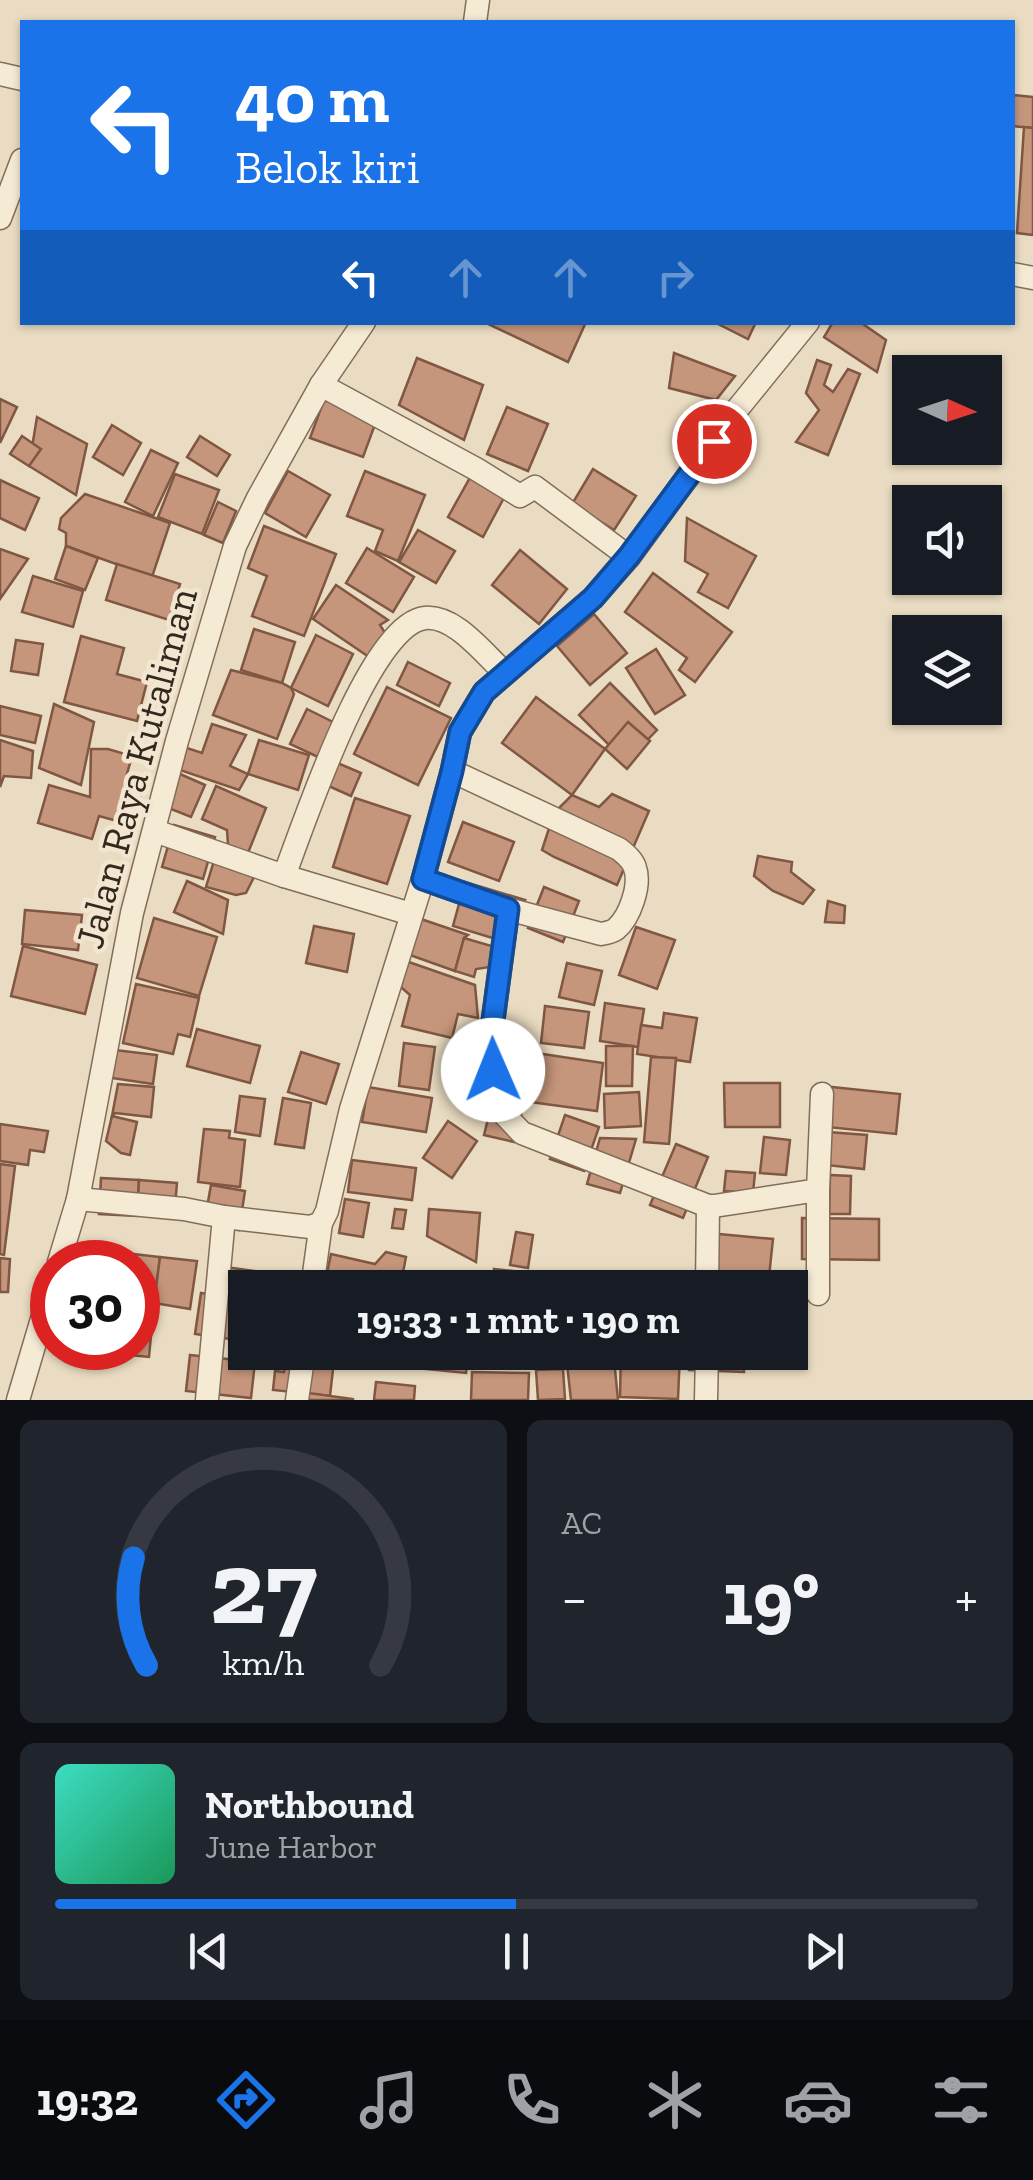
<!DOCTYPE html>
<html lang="id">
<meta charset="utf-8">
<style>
:root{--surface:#171b24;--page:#20242c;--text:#f1f3f6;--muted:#9ea1a6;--line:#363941;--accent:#1a73e8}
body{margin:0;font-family:"Zilla Slab",serif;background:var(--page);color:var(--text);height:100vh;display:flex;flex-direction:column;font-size:38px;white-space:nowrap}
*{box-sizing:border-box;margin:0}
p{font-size:32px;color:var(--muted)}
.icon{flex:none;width:55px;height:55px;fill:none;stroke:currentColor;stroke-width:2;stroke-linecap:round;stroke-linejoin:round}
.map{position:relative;height:1400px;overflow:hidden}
.details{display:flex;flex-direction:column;gap:20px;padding:20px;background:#0d0f14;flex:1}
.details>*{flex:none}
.guide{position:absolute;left:20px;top:20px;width:995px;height:305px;border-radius:0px;box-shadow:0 2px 8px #0004;background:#1a73e8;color:#fff;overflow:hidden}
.needle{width:65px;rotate:93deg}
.buttons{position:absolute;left:892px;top:355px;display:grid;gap:20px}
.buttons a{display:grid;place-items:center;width:110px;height:110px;border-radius:0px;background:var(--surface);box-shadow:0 2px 8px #0004;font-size:50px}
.speed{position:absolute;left:30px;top:1240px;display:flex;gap:20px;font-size:50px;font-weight:700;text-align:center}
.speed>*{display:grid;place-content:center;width:130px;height:130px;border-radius:50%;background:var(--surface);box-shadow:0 2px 8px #0004;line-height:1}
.speed .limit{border:15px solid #d22;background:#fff;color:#111}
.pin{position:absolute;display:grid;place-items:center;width:85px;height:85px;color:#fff;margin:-42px;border:5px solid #fff;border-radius:50%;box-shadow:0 2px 10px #0007}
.me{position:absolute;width:110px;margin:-55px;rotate:359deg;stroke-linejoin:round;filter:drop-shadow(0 0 8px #0008)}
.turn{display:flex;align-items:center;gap:35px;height:210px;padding:0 50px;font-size:45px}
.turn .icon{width:130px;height:130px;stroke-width:2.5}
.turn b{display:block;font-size:70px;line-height:85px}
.lanes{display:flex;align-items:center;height:95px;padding:0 50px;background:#0003;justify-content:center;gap:50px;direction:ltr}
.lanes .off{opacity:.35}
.big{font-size:75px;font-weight:700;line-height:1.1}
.details .widget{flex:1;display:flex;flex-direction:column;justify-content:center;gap:15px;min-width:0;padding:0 35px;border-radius:15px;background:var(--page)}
.details .dial{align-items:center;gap:0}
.dial svg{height:260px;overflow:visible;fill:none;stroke:var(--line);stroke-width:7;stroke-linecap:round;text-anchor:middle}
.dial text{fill:var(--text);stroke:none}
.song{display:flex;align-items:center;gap:30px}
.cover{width:120px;height:120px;border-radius:15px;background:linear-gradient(135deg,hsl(170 70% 55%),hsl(150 70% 35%))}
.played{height:10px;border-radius:5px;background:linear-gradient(90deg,var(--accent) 50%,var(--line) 50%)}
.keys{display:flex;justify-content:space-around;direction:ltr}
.heat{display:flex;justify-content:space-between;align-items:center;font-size:55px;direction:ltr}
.details .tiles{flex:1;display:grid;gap:20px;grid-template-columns:1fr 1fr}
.widget:last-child{grid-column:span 2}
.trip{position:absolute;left:228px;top:1270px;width:580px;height:100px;border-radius:0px;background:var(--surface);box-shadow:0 2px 8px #0004;font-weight:700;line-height:100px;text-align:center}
.menu{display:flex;height:160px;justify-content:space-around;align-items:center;background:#090b0e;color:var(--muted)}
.menu .icon{width:70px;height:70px}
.menu .current{color:var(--accent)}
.menu b{font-size:45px;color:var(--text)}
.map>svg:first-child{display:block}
.building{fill:#c5967b;stroke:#7f5743;stroke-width:2.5}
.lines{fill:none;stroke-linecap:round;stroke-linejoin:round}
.minor-casing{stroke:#826d5b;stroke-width:25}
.minor{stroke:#f5ead4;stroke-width:22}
.route-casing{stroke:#114b97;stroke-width:25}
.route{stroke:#1a73e8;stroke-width:18}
.labels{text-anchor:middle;stroke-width:9;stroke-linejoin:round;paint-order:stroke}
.street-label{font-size:40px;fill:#33271e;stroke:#f2e6d1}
</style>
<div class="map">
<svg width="1033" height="1400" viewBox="0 0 1033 1400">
<rect width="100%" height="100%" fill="#eadcc2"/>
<g class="building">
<path d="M1014 95 1033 97V128L1012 126Z"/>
<path d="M1024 127 1033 128V235L1017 233Z"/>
<path d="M484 322H586L568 362Z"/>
<path d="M714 322H756L748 339Z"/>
<path d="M833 322H860L886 340 877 372 824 337Z"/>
<path d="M674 353 735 376 716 400 669 388Z"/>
<path d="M417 358 483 385 464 440 399 405Z"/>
<path d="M817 360 831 365 824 385 833 392 848 369 860 374 828 455 796 442 819 410 806 393Z"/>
<path d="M0 399 17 407 0 443Z"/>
<path d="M324 400 377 419 363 457 310 438Z"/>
<path d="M507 407 548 424 528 471 487 454Z"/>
<path d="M37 417 87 444 76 495 29 466Z"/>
<path d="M112 425 141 443 123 475 93 457Z"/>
<path d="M22 436 41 449 29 466 10 454Z"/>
<path d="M200 436 230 455 217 476 187 457Z"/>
<path d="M151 450 178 463 153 516 125 502Z"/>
<path d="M593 469 636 496 614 530 572 504Z"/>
<path d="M288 471 330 495 306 537 265 513Z"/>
<path d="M365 471 425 495 398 561 375 551 383 530 347 516Z"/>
<path d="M175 474 219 490 202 534 158 517Z"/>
<path d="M472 474 506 494 483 537 448 517Z"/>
<path d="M0 480 39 498 25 530 0 518Z"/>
<path d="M85 494 170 523 152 577 66 546V533L59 529 61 518Z"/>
<path d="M218 502 236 511 223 543 204 535Z"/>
<path d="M687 518 756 556 728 608 698 592 708 574 685 561Z"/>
<path d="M264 526 336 554 304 636 252 616 267 576 248 568Z"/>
<path d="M418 530 455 551 436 583 399 562Z"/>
<path d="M66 546 98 558 85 590 55 579Z"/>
<path d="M367 548 414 577 393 612 346 583Z"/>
<path d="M0 549 28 559 0 599Z"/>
<path d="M520 550 567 589 539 624 492 585Z"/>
<path d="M117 564 180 584 169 620 106 600Z"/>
<path d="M653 573 732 632 695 682 679 670 687 658 625 612Z"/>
<path d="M33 576 83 591 73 627 22 612Z"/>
<path d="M336 585 388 620 380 625 385 633 369 657 313 619Z"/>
<path d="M594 614 627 653 590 685 557 646Z"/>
<path d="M254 629 295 642 282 683 241 670Z"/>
<path d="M316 635 353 654 328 706 291 688Z"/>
<path d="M81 636 124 648 117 674 147 682 137 721 64 702Z"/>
<path d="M16 640 43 644 38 675 11 671Z"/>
<path d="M656 649 685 695 655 714 626 668Z"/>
<path d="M408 662 450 683 439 706 397 685Z"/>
<path d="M231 670 282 683 291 688 294 694 277 739 213 715Z"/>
<path d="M610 683 657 730 626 762 579 715Z"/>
<path d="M387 687 451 718 418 785 354 754Z"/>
<path d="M536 697 605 749 572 795 502 743Z"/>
<path d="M54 704 94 722 81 785 39 768Z"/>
<path d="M0 706 41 716 35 743 0 735Z"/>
<path d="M307 709 335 723 318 757 290 744Z"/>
<path d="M628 722 650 741 627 769 605 749Z"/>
<path d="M212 724 246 735 230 766 248 774 239 790 174 768 181 746 202 753Z"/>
<path d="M0 740 33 751 31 778 4 776 0 787Z"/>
<path d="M259 740 309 755 298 790 248 774Z"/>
<path d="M91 749H108L132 756 127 774 145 779 141 795 125 791 117 821 99 816 92 839 38 823 49 785 90 797Z"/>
<path d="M333 761 361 773 351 796 324 784Z"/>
<path d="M180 774 205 785 191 817 166 807Z"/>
<path d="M216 786 266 808 248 853 228 845 227 830 202 819Z"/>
<path d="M612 794 649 811 617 885 554 857 542 850 554 813 572 795 599 807Z"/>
<path d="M355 798 410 816 387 884 333 867Z"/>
<path d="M463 822 514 842 499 881 448 862Z"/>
<path d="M174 825 215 837 203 879 162 867Z"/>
<path d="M218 848 254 877 246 893 236 895 206 887Z"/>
<path d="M758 856 792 862 791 872 814 890 803 904 773 891 754 876Z"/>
<path d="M187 881 228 900 223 934 174 912Z"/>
<path d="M465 882 525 900 499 940 453 926Z"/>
<path d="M544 887 579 901 563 942 528 928Z"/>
<path d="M828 901 845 906 844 923 825 922Z"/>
<path d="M25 910 82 915 78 950 22 944Z"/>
<path d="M154 918 217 937 199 996 137 978Z"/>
<path d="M418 918 468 935 464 938 455 971 407 954Z"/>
<path d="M314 926 354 934 347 972 306 963Z"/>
<path d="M636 927 675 940 657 989 619 975Z"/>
<path d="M464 938 495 947 490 967 476 969 474 977 455 971Z"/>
<path d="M23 946 97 965 85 1014 11 996Z"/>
<path d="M403 960 475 985 478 1018 458 1014 452 1038 402 1026 410 995 395 982Z"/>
<path d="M567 963 602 971 594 1005 559 997Z"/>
<path d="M136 984 199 998 190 1037 178 1034 173 1054 123 1043Z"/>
<path d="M605 1003 644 1009 638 1047 600 1041Z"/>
<path d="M545 1006 589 1012 584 1048 541 1043Z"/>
<path d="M664 1013 697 1018 690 1062 637 1054 641 1025 662 1028Z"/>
<path d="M197 1029 260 1046 250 1083 187 1066Z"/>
<path d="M404 1043 435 1047 429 1090 399 1086Z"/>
<path d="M606 1046H633L632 1086H606Z"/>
<path d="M481 1047 527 1052 522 1089 477 1084Z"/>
<path d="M115 1050 157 1055 153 1084 112 1078Z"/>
<path d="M301 1052 339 1064 326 1104 288 1092Z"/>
<path d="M536 1053 603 1063 597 1111 530 1102Z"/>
<path d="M651 1057 676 1058 669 1144 644 1142Z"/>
<path d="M724 1083H780V1127H725Z"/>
<path d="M118 1084 154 1087 151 1117 115 1113 112 1116Z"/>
<path d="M368 1087 432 1098 426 1132 362 1122Z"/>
<path d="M832 1087 900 1094 896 1134 827 1127Z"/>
<path d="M639 1092 641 1126 605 1128 604 1094Z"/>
<path d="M240 1096 265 1099 260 1136 235 1132Z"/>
<path d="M283 1098 311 1103 304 1148 275 1144Z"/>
<path d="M493 1099 523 1107 514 1142 484 1135Z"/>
<path d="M565 1115 599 1127 584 1171 550 1159Z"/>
<path d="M112 1116 137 1122 130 1155 121 1153 106 1141Z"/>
<path d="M448 1121 477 1141 452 1178 423 1158Z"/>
<path d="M0 1124 48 1131 44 1152 30 1150 28 1165 0 1161Z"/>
<path d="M204 1129 230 1131 229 1138 245 1140 240 1187 198 1182Z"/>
<path d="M828 1132 867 1135 864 1169 826 1165Z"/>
<path d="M764 1137 790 1140 786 1175 760 1173Z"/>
<path d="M600 1138 636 1139 620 1193 587 1184Z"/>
<path d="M676 1144 708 1157 683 1218 650 1205Z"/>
<path d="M352 1160 416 1168 412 1200 348 1192Z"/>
<path d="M0 1164 15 1166 4 1255 0 1254Z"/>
<path d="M726 1171 755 1173 753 1193 724 1191Z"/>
<path d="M830 1175 851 1176 850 1214H829Z"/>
<path d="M101 1178 139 1180 137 1216 99 1214Z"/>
<path d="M139 1180 177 1183 175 1206 138 1203Z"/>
<path d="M211 1185 245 1191 239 1230 204 1224Z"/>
<path d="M345 1199 369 1203 363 1237 339 1233Z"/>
<path d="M395 1209 406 1210 403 1229 392 1228Z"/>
<path d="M429 1209 480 1213 476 1262 427 1236Z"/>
<path d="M802 1218 879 1219V1260L802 1259Z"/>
<path d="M516 1232 533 1235 528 1268 510 1265Z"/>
<path d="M719 1234 773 1239 769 1277 716 1273Z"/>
<path d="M386 1252 406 1257 400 1288H347L325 1283 331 1254 375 1264Z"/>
<path d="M125 1253 160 1257 154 1303 138 1301V1262H124Z"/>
<path d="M160 1257 197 1261 190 1309 154 1303Z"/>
<path d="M0 1258 10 1259 8 1292H0Z"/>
<path d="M211 1265 261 1272 258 1288H245V1294L207 1289Z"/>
<path d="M494 1269 543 1274 542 1288H493Z"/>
<path d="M716 1278 774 1281V1288H715Z"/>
<path d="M201 1293 245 1299V1341L195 1334Z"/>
<path d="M138 1301 154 1303 149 1357 120 1354V1348H138Z"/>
<path d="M287 1352H335L330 1396 273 1390 275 1371 284 1372Z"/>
<path d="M362 1352H417L415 1368 361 1362Z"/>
<path d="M417 1352H468L466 1373 415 1368Z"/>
<path d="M621 1352H680L678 1399 620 1397Z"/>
<path d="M689 1352H744V1372L689 1370Z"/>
<path d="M190 1355 255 1362 251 1398 186 1391Z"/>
<path d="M614 1359 618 1400H571L567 1364Z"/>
<path d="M563 1369 565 1399 538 1400 536 1370Z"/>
<path d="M472 1372 529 1373 528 1400H471Z"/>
<path d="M376 1382 415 1386 414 1400H374Z"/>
<path d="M301 1392 353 1399V1400H300Z"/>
</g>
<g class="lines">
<defs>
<g id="minor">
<path d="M475 22 478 0"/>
<path d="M0 74 22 79"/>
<path d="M0 218 22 160"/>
<path d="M1012 274 1033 278"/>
<path d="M321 385 476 469 520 496 535 487 629 557"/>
<path d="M155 831 284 876 411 914"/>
<path d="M284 876C303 827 369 624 425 618 455 615 484 654 505 673"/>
<path d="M423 879 508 909 601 934C607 933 612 932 616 929 630 917 641 885 635 868 633 860 625 854 619 849L452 771"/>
<path d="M508 909 492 1028 493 1069 504 1114 522 1133 708 1206H714L818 1190 822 1094"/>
<path d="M818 1190V1294"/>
<path d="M78 1199 184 1209 224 1217 310 1227 321 1223 327 1211 351 1109 423 879 452 771 460 732 484 692 593 598 629 557 735 412 808 322"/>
<path d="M59 1262 78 1199 132 913 177 741 235 546 258 498 321 385 364 322"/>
<path d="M312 1288 321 1223"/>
<path d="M707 1288 708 1206"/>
<path d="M18 1400 52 1285"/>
<path d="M207 1400 224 1217"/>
<path d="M297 1400 304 1352"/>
<path d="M706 1400 707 1352"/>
</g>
</defs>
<use href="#minor" class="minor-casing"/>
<use href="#minor" class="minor"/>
</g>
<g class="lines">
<defs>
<path id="route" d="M493 1070 492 1028 508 909 423 879 452 771 460 732 484 692 593 598 629 556 714 441"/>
</defs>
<use href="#route" class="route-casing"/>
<use href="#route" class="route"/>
</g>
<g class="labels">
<g class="street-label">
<text transform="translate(136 768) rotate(-75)" y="14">Jalan Raya Kutaliman</text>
</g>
</g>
</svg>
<div class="buttons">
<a><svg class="needle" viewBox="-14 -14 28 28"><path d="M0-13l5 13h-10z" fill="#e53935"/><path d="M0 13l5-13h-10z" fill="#9ea1a6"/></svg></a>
<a><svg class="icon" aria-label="sound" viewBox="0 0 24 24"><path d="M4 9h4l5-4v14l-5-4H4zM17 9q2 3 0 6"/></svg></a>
<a><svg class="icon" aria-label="layers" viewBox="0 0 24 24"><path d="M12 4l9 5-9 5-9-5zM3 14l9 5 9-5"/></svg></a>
</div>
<div class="speed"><div class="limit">30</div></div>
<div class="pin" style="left:714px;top:441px;background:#d93025"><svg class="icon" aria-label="arrive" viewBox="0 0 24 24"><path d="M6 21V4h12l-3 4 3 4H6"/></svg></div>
<svg class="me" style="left:493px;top:1070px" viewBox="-20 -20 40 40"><circle r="19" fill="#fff"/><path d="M0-13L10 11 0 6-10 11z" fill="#1a73e8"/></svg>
<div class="trip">19:33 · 1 mnt · 190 m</div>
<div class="guide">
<div class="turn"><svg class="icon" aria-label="left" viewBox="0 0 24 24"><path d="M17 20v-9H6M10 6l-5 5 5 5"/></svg><div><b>40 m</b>Belok kiri</div></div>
<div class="lanes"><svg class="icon" aria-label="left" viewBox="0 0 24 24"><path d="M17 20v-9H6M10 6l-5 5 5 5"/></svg><svg class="icon off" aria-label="ahead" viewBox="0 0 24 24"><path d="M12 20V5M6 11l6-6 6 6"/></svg><svg class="icon off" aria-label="ahead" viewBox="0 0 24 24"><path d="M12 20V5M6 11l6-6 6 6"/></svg><svg class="icon off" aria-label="right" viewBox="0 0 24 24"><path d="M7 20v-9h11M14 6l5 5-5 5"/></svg></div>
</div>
</div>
<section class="details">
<div class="tiles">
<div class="widget dial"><svg viewBox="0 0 100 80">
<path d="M14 69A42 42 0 1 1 86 69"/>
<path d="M14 69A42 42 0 0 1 10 36" stroke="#1a73e8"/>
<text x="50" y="56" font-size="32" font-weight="700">27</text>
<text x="50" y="72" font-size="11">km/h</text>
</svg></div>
<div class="widget"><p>AC</p>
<div class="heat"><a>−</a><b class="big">19°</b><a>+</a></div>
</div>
<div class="widget">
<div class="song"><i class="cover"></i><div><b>Northbound</b><p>June Harbor</p></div></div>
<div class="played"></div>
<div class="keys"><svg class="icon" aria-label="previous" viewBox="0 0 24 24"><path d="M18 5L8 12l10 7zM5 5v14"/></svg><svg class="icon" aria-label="pause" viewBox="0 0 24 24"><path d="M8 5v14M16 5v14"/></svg><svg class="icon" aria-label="next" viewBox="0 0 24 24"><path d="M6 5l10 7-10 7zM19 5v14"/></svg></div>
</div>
</div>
</section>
<nav class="menu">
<b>19:32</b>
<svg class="icon current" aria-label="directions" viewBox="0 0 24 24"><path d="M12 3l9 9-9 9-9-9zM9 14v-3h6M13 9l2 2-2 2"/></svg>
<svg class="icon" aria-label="music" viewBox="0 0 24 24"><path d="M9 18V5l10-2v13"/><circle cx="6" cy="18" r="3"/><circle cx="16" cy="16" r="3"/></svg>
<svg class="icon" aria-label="phone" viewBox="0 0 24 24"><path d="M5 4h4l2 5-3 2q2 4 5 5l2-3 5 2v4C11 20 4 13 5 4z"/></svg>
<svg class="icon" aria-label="climate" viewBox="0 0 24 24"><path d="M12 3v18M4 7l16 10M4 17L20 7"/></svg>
<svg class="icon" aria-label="car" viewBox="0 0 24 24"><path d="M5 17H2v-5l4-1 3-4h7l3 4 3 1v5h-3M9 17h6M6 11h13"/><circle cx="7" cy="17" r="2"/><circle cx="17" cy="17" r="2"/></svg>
<svg class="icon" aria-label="filters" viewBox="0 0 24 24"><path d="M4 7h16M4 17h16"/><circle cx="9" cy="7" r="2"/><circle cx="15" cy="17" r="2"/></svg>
</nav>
